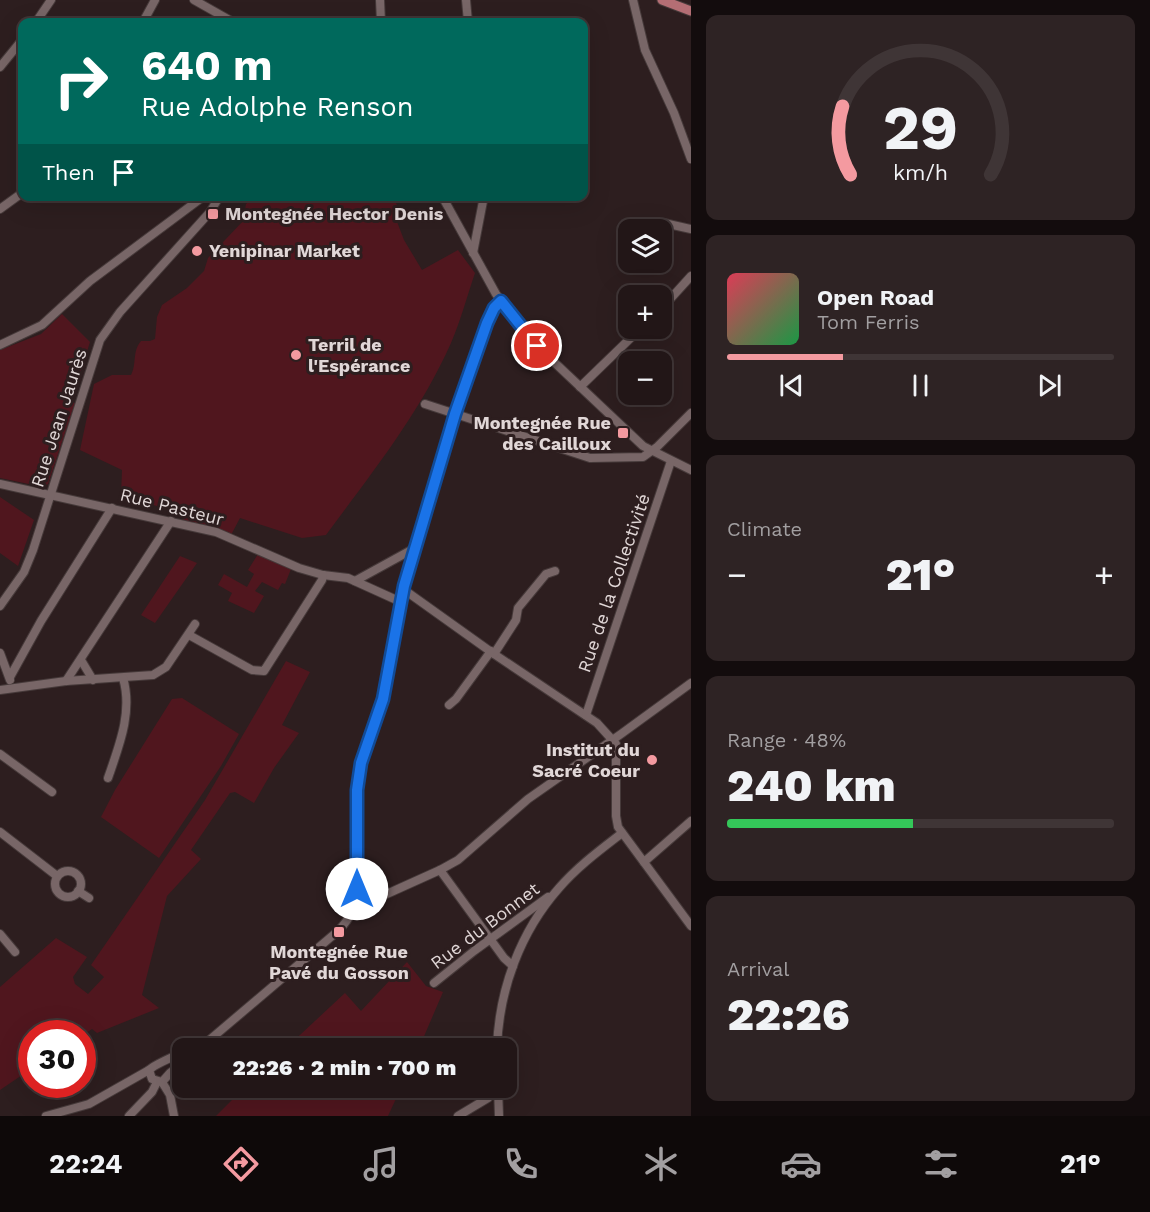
<!DOCTYPE html>
<meta charset="utf-8">
<style>
:root{--surface:#221617;--page:#2e2324;--text:#f1f3f6;--muted:#a29fa1;--line:#3f3536;--accent:#f49aa0}
body{margin:0;font-family:"Work Sans",sans-serif;background:var(--page);color:var(--text);height:100vh;display:flex;flex-direction:column;font-size:22px;white-space:nowrap}
*{box-sizing:border-box;margin:0}
p{font-size:20px;color:var(--muted)}
.icon{flex:none;width:33px;height:33px;fill:none;stroke:currentColor;stroke-width:2;stroke-linecap:round;stroke-linejoin:round}
.map{position:relative;flex:1;overflow:hidden}
.details{display:flex;flex-direction:column;gap:15px;padding:15px;background:#130c0d;width:459px}
.details>*{flex:none}
.banner{position:absolute;left:18px;top:18px;width:570px;height:183px;border-radius:12px;box-shadow:0 6px 24px #0002,0 0 0 2px var(--line);background:#00695c;color:#fff;overflow:hidden}
.tools{position:absolute;left:618px;top:219px;display:grid;gap:12px}
.tools a{display:grid;place-items:center;width:54px;height:54px;border-radius:12px;background:var(--surface);box-shadow:0 6px 24px #0002,0 0 0 2px var(--line);font-size:30px}
.speed{position:absolute;left:18px;top:1020px;display:flex;gap:12px;font-size:30px;font-weight:700;text-align:center}
.speed>*{display:grid;place-content:center;width:78px;height:78px;border-radius:50%;background:var(--surface);box-shadow:0 6px 24px #0002,0 0 0 2px var(--line);line-height:1}
.speed .limit{border:9px solid #d22;background:#fff;color:#111}
.pin{position:absolute;display:grid;place-items:center;width:51px;height:51px;color:#fff;margin:-26px;border:3px solid #fff;border-radius:50%;box-shadow:0 2px 6px #0007}
.me{position:absolute;width:66px;margin:-33px;rotate:0deg;stroke-linejoin:round;filter:drop-shadow(0 0 4px #0008)}
.turn{display:flex;align-items:center;gap:21px;height:126px;padding:0 24px;font-size:27px}
.turn .icon{width:78px;height:78px;stroke-width:2.5}
.turn b{display:block;font-size:42px;line-height:51px}
.then{display:flex;align-items:center;height:57px;padding:0 24px;background:#0003;gap:12px;font-size:22px}
.big{font-size:45px;font-weight:800;line-height:1.1}
.details .tile{flex:1;display:flex;flex-direction:column;justify-content:center;gap:9px;min-width:0;padding:0 21px;border-radius:12px;background:var(--page)}
.details .dial{align-items:center;gap:0}
.dial svg{height:156px;overflow:visible;fill:none;stroke:var(--line);stroke-width:7;stroke-linecap:round;text-anchor:middle}
.dial text{fill:var(--text);stroke:none}
.song{display:flex;align-items:center;gap:18px}
.cover{width:72px;height:72px;border-radius:9px;background:linear-gradient(135deg,hsl(350 70% 55%),hsl(140 70% 35%))}
.played{height:6px;border-radius:3px;background:linear-gradient(90deg,var(--accent) 30%,var(--line) 30%)}
.keys{display:flex;justify-content:space-around;direction:ltr}
.heat{display:flex;justify-content:space-between;align-items:center;font-size:33px;direction:ltr}
.charge{height:9px;border-radius:4px;background:linear-gradient(90deg,#34c759 48%,var(--line) 0)}
.trip{position:absolute;left:172px;top:1038px;width:345px;height:60px;border-radius:12px;background:var(--surface);box-shadow:0 6px 24px #0002,0 0 0 2px var(--line);font-weight:800;line-height:60px;text-align:center}
.menu{display:flex;height:96px;justify-content:space-around;align-items:center;background:#0e0909;color:var(--muted)}
.menu .icon{width:42px;height:42px}
.menu .active{color:var(--accent)}
.menu b{font-size:27px;color:var(--text)}
main{display:flex;flex:1;min-height:0}
.map>svg:first-child{display:block}
.green{fill:#50161e}
.lines{fill:none;stroke-linecap:round;stroke-linejoin:round}
.minor-casing{stroke:#463a3a;stroke-width:10}
.major-casing{stroke:#463a3a;stroke-width:11}
.minor{stroke:#786667;stroke-width:8}
.major{stroke:#b46e74;stroke-width:9}
.route-casing{stroke:#114b97;stroke-width:15}
.route{stroke:#1a73e8;stroke-width:10}
.poi-dot{fill:#f49aa0;stroke:#2d1e1f;stroke-width:2}
.labels{text-anchor:middle;stroke-width:6;stroke-linejoin:round;paint-order:stroke}
.poi-label{font-size:18px;font-weight:bold;fill:#e1d7d7;stroke:#2d1e1f;text-anchor:start}
.street-label{font-size:18px;fill:#e1d7d7;stroke:#2d1e1f}
</style>
<main>
<div class="map">
<svg width="691" height="1116" viewBox="0 0 691 1116">
<rect width="100%" height="100%" fill="#2d1e1f"/>
<g class="green">
<path d="M300 196 393 197 402 215 396 219 404 240 422 270 458 250 475 273C467 296 461 320 451 343 420 413 371 474 326 535L302 538 240 518 231 535 184 520 173 510 121 497 122 470 80 450 94 384 112 375H131C137 364 132 351 141 341H150L155 339 157 317 162 305 187 288 204 271 208 258 243 221 246 204 253 197 293 200Z"/>
<path d="M62 314 90 342 71 402 75 403 48 484 43 487 0 478V350L41 334Z"/>
<path d="M0 497 34 520 18 566 0 553Z"/>
<path d="M258 554 291 569 285 584 282 583 278 590 262 582 255 591 264 596 254 613 228 601 232 593 218 585 224 574 247 587 254 574 248 570Z"/>
<path d="M180 556 197 563 155 623 141 615Z"/>
<path d="M286 661 310 672 282 725 299 733 274 768 254 803 235 792 230 793 191 850 201 859 167 896 142 995 159 1008 97 1033 92 1029 83 1035 32 1034 31 1069 0 1090V987L56 938 87 957 73 977 75 984 88 994 104 977 91 965 205 800Z"/>
<path d="M182 698 239 734 221 766 159 858 101 817 115 790 172 699Z"/>
<path d="M407 962 426 986 443 992 419 1048H286L345 993 361 1011Z"/>
<path d="M244 1088H401L388 1116H216Z"/>
</g>
<g class="lines">
<defs>
<g id="minor">
<path d="M194 0 233 22"/>
<path d="M380 0 381 22"/>
<path d="M466 0 468 22"/>
<path d="M633 0 645 50 674 113 691 159"/>
<path d="M36 22 51 0"/>
<path d="M143 22 155 0"/>
<path d="M0 67 22 40"/>
<path d="M213 196 218 199 226 196"/>
<path d="M442 196 496 294 537 346 643 446 691 470"/>
<path d="M0 209 22 193"/>
<path d="M664 223 691 229"/>
<path d="M473 253 484 196"/>
<path d="M662 308 691 276"/>
<path d="M0 345 42 325 90 281 204 196"/>
<path d="M580 387 641 328"/>
<path d="M425 404 590 458 643 457 657 447 691 413"/>
<path d="M0 484 216 532 299 568 323 575 348 578 401 602"/>
<path d="M355 581 415 548"/>
<path d="M403 589 494 654 597 723 616 744V816L618 827 691 926"/>
<path d="M0 606 24 572 33 550 100 340 120 312 210 212 218 199"/>
<path d="M189 635 252 670 264 671 322 580 323 575"/>
<path d="M0 653 10 680"/>
<path d="M494 654 516 620 518 608 546 574 555 571"/>
<path d="M81 660 93 680"/>
<path d="M10 677 41 621 112 508"/>
<path d="M66 681 171 521"/>
<path d="M0 690 66 681 153 675 166 667 195 624"/>
<path d="M449 705 456 699 491 651"/>
<path d="M586 715 671 461"/>
<path d="M0 754 52 792"/>
<path d="M108 778C119 746 133 712 123 678"/>
<path d="M0 832 57 876"/>
<path d="M644 862 691 821"/>
<path d="M440 870 504 958 513 966"/>
<circle cx="68" cy="884" r="13"/>
<path d="M78 891 89 898"/>
<path d="M357 900 369 902 440 870 458 860 528 799 621 734 691 683"/>
<path d="M0 934 15 952"/>
<path d="M434 983 474 951 548 897"/>
<path d="M200 1048 338 931C350 919 357 906 357 889L356 790 361 763 383 699 404 586 455 414 487 323 494 308 501 301"/>
<path d="M497 1048C499 990 520 932 559 888 577 867 600 850 622 833"/>
<path d="M149 1070 152 1079 162 1082 170 1073 183 1063"/>
<path d="M162 1082 170 1095 174 1116"/>
<path d="M498 1088 499 1116"/>
<path d="M46 1116 89 1104 149 1070C153 1065 175 1056 183 1052"/>
<path d="M129 1116 152 1092 157 1082"/>
<path d="M458 1116 488 1098 497 1088"/>
</g>
<path id="major" d="M662 0 691 11"/>
</defs>
<use href="#minor" class="minor-casing"/>
<use href="#major" class="major-casing"/>
<use href="#minor" class="minor"/>
<use href="#major" class="major"/>
</g>
<g class="lines">
<defs>
<path id="route" d="M357 889V790L361 763 383 699 404 586 455 414 487 323 494 308 501 301 537 346"/>
</defs>
<use href="#route" class="route-casing"/>
<use href="#route" class="route"/>
</g>
<g class="poi-dot">
<rect x="207" y="208" width="12" height="12" rx="3"/>
<circle cx="197" cy="251" r="6"/>
<circle cx="296" cy="355" r="6"/>
<rect x="617" y="427" width="12" height="12" rx="3"/>
<circle cx="652" cy="760" r="6"/>
<rect x="333" y="926" width="12" height="12" rx="3"/>
</g>
<g class="labels">
<g class="poi-label">
<text x="225" y="220">Montegnée Hector Denis</text>
<text x="209" y="257">Yenipinar Market</text>
<text x="308" y="351">Terril de<tspan x="308" dy="21">l'Espérance</tspan></text>
<text x="611" y="429" text-anchor="end">Montegnée Rue<tspan x="611" dy="21">des Cailloux</tspan></text>
<text x="640" y="756" text-anchor="end">Institut du<tspan x="640" dy="21">Sacré Coeur</tspan></text>
<text x="339" y="958" text-anchor="middle">Montegnée Rue<tspan x="339" dy="21">Pavé du Gosson</tspan></text>
</g>
<g class="street-label">
<text transform="translate(59 418) rotate(-72)" y="6">Rue Jean Jaurès</text>
<text transform="translate(172 507) rotate(14)" y="6">Rue Pasteur</text>
<text transform="translate(614 583) rotate(-71)" y="6">Rue de la Collectivité</text>
<text transform="translate(485 926) rotate(-37)" y="6">Rue du Bonnet</text>
</g>
</g>
</svg>
<div class="tools">
<a><svg class="icon" aria-label="layers" viewBox="0 0 24 24"><path d="M12 4l9 5-9 5-9-5zM3 14l9 5 9-5"/></svg></a>
<a>+</a>
<a>−</a>
</div>
<div class="speed"><div class="limit">30</div></div>
<div class="pin" style="left:537px;top:346px;background:#d93025"><svg class="icon" aria-label="arrive" viewBox="0 0 24 24"><path d="M6 21V4h12l-3 4 3 4H6"/></svg></div>
<svg class="me" style="left:357px;top:889px" viewBox="-20 -20 40 40"><circle r="19" fill="#fff"/><path d="M0-13L10 11 0 6-10 11z" fill="#1a73e8"/></svg>
<div class="trip">22:26 · 2 min · 700 m</div>
<div class="banner">
<div class="turn"><svg class="icon" aria-label="right" viewBox="0 0 24 24"><path d="M7 20v-9h11M14 6l5 5-5 5"/></svg><div><b>640 m</b>Rue Adolphe Renson</div></div>
<div class="then">Then<svg class="icon" aria-label="arrive" viewBox="0 0 24 24"><path d="M6 21V4h12l-3 4 3 4H6"/></svg></div>
</div>
</div>
<section class="details">
<div class="tile dial"><svg viewBox="0 0 100 80">
<path d="M14 69A42 42 0 1 1 86 69"/>
<path d="M14 69A42 42 0 0 1 10 34" stroke="#f49aa0"/>
<text x="50" y="56" font-size="32" font-weight="700">29</text>
<text x="50" y="72" font-size="11">km/h</text>
</svg></div>
<div class="tile">
<div class="song"><i class="cover"></i><div><b>Open Road</b><p>Tom Ferris</p></div></div>
<div class="played"></div>
<div class="keys"><svg class="icon" aria-label="previous" viewBox="0 0 24 24"><path d="M18 5L8 12l10 7zM5 5v14"/></svg><svg class="icon" aria-label="pause" viewBox="0 0 24 24"><path d="M8 5v14M16 5v14"/></svg><svg class="icon" aria-label="next" viewBox="0 0 24 24"><path d="M6 5l10 7-10 7zM19 5v14"/></svg></div>
</div>
<div class="tile"><p>Climate</p>
<div class="heat"><a>−</a><b class="big">21°</b><a>+</a></div>
</div>
<div class="tile"><p>Range · 48%</p><b class="big">240 km</b><div class="charge"></div></div>
<div class="tile"><p>Arrival</p><b class="big">22:26</b></div>
</section>
</main>
<nav class="menu">
<b>22:24</b>
<svg class="icon active" aria-label="directions" viewBox="0 0 24 24"><path d="M12 3l9 9-9 9-9-9zM9 14v-3h6M13 9l2 2-2 2"/></svg>
<svg class="icon" aria-label="music" viewBox="0 0 24 24"><path d="M9 18V5l10-2v13"/><circle cx="6" cy="18" r="3"/><circle cx="16" cy="16" r="3"/></svg>
<svg class="icon" aria-label="phone" viewBox="0 0 24 24"><path d="M5 4h4l2 5-3 2q2 4 5 5l2-3 5 2v4C11 20 4 13 5 4z"/></svg>
<svg class="icon" aria-label="climate" viewBox="0 0 24 24"><path d="M12 3v18M4 7l16 10M4 17L20 7"/></svg>
<svg class="icon" aria-label="car" viewBox="0 0 24 24"><path d="M5 17H2v-5l4-1 3-4h7l3 4 3 1v5h-3M9 17h6M6 11h13"/><circle cx="7" cy="17" r="2"/><circle cx="17" cy="17" r="2"/></svg>
<svg class="icon" aria-label="filters" viewBox="0 0 24 24"><path d="M4 7h16M4 17h16"/><circle cx="9" cy="7" r="2"/><circle cx="15" cy="17" r="2"/></svg>
<b>21°</b>
</nav>
